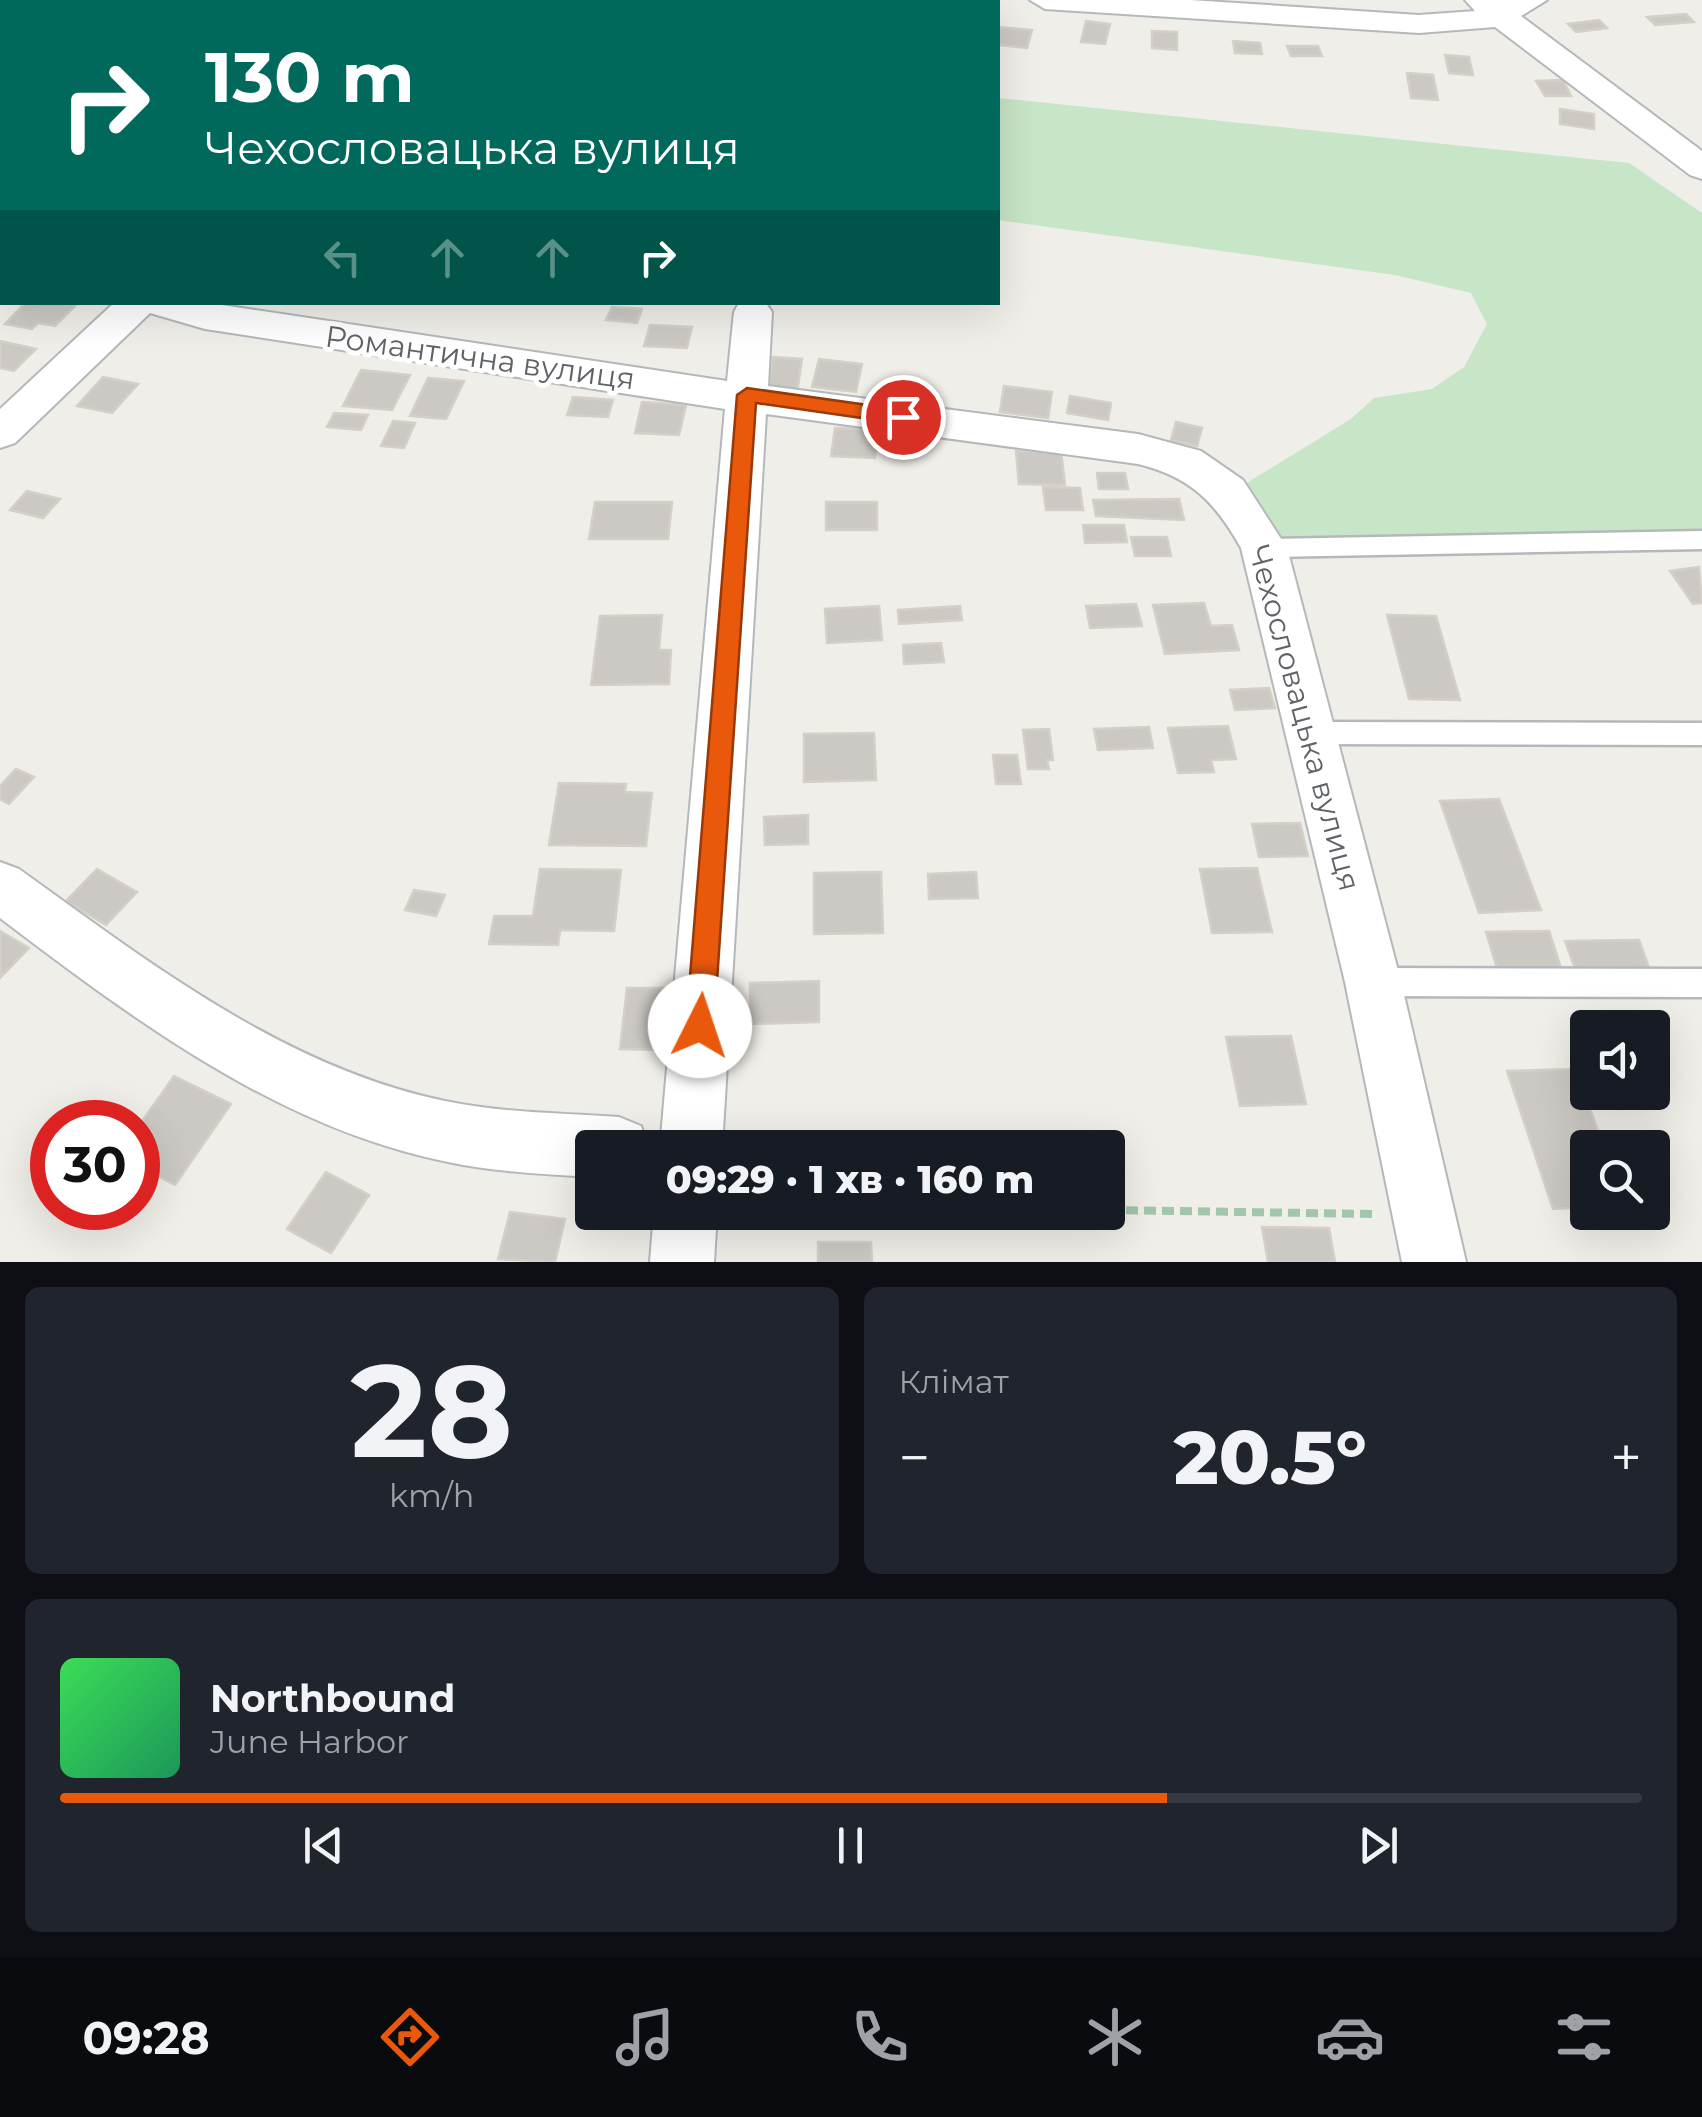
<!DOCTYPE html>
<html lang="uk">
<meta charset="utf-8">
<style>
:root{--surface:#171b24;--page:#20242c;--text:#f1f3f6;--muted:#9ea1a6;--line:#363941;--accent:#ea580c}
body{margin:0;font-family:Montserrat,sans-serif;background:var(--page);color:var(--text);height:100vh;display:flex;flex-direction:column;font-size:38px;white-space:nowrap}
*{box-sizing:border-box;margin:0}
p{font-size:32px;color:var(--muted)}
.icon{flex:none;width:55px;height:55px;fill:none;stroke:currentColor;stroke-width:2;stroke-linecap:round;stroke-linejoin:round}
.map{position:relative;height:1262px;overflow:hidden}
.sheet{display:flex;flex-direction:column;gap:25px;padding:25px;background:#0d0f14;flex:1}
.sheet>*{flex:none}
.top-card{position:absolute;left:0px;top:0px;width:1000px;height:305px;box-shadow:0 10px 40px #0002;background:#00695c;color:#fff;overflow:hidden}
.tools{position:absolute;left:1570px;top:1010px;display:grid;gap:20px}
.tools a{display:grid;place-items:center;width:100px;height:100px;border-radius:10px;background:var(--surface);box-shadow:0 10px 40px #0002;font-size:50px}
.speed{position:absolute;left:30px;top:1100px;display:flex;gap:20px;font-size:50px;font-weight:700;text-align:center}
.speed>*{display:grid;place-content:center;width:130px;height:130px;border-radius:50%;background:var(--surface);box-shadow:0 10px 40px #0002;line-height:1}
.speed .limit{border:15px solid #d22;background:#fff;color:#111}
.pin{position:absolute;display:grid;place-items:center;width:85px;height:85px;color:#fff;margin:-42px;border:5px solid #fff;border-radius:50%;box-shadow:0 2px 10px #0007}
.me{position:absolute;width:110px;margin:-55px;rotate:4deg;stroke-linejoin:round;filter:drop-shadow(0 0 8px #0008)}
.turn{display:flex;align-items:center;gap:35px;height:210px;padding:0 40px;font-size:45px}
.turn .icon{width:130px;height:130px;stroke-width:2.5}
.turn b{display:block;font-size:70px;line-height:85px}
.lanes{display:flex;align-items:center;height:95px;padding:0 40px;background:#0003;justify-content:center;gap:50px;direction:ltr}
.lanes .off{opacity:.35}
.big{font-size:75px;font-weight:800;line-height:1.1}
.sheet .tile{flex:1;display:flex;flex-direction:column;justify-content:center;gap:15px;min-width:0;padding:0 35px;border-radius:15px;background:var(--page)}
.sheet .dial{align-items:center;gap:0}
.dial b{font-size:130px;line-height:1}
.song{display:flex;align-items:center;gap:30px}
.cover{width:120px;height:120px;border-radius:15px;background:linear-gradient(135deg,hsl(130 70% 55%),hsl(150 70% 35%))}
.played{height:10px;border-radius:5px;background:linear-gradient(90deg,var(--accent) 70%,var(--line) 70%)}
.keys{display:flex;justify-content:space-around;direction:ltr}
.heat{display:flex;justify-content:space-between;align-items:center;font-size:55px;direction:ltr}
.sheet .tiles{flex:1;display:grid;gap:25px;grid-template-columns:1fr 1fr}
.tile:last-child{grid-column:span 2}
.trip{position:absolute;left:575px;top:1130px;width:550px;height:100px;border-radius:10px;background:var(--surface);box-shadow:0 10px 40px #0002;font-weight:800;line-height:100px;text-align:center}
.tabs{display:flex;height:160px;justify-content:space-around;align-items:center;background:#090b0e;color:var(--muted)}
.tabs .icon{width:70px;height:70px}
.tabs .selected{color:var(--accent)}
.tabs b{font-size:45px;color:var(--text)}
.map>svg:first-child{display:block}
.green{fill:#c7e5c7}
.building{fill:#ccc9c4;stroke:#d5d0c7;stroke-width:2.5}
.lines{fill:none;stroke-linecap:round;stroke-linejoin:round}
.service-casing{stroke:#b5b8bb;stroke-width:5}
.minor-casing{stroke:#b5b8bb;stroke-width:4}
.path{stroke:#a0c6ab;stroke-width:8;stroke-dasharray:12 6;stroke-linecap:butt}
.service{fill:#fff;fill-rule:evenodd}
.minor{fill:#fff;fill-rule:evenodd}
.route{fill:#ea580c;stroke:#983908;stroke-width:2.5}
.labels{text-anchor:middle;stroke-width:10;stroke-linejoin:round;paint-order:stroke}
.street-label{font-size:30px;fill:#5f6367;stroke:#fff}
</style>
<div class="map">
<svg width="1702" height="1262" viewBox="0 0 1702 1262">
<rect width="100%" height="100%" fill="#f0eee8"/>
<path class="green" d="M998 98 1629 163 1702 213V540L1264 548 1232 492 1351 419 1374 398 1432 389 1464 367 1487 324 1471 293 1395 275 998 220Z"/>
<g class="building">
<path d="M634 0H730L632 2Z"/>
<path d="M1686 14 1694 22 1655 25 1647 17Z"/>
<path d="M1599 20 1607 28 1576 32 1568 24Z"/>
<path d="M1086 21 1110 24 1105 44 1081 42Z"/>
<path d="M999 27 1032 30 1027 48 998 45Z"/>
<path d="M1152 31 1177 32V50L1152 48Z"/>
<path d="M1233 41 1260 43 1262 54 1235 53Z"/>
<path d="M1287 46H1318L1322 56H1291Z"/>
<path d="M1445 55 1469 57 1473 75 1449 73Z"/>
<path d="M1407 73 1433 75 1438 100 1411 98Z"/>
<path d="M1563 80 1571 96H1545L1536 81Z"/>
<path d="M1560 109 1594 114V129L1560 124Z"/>
<path d="M26 302H79L55 326 38 323 32 329 5 324Z"/>
<path d="M612 307 642 309 637 323 606 320Z"/>
<path d="M650 325 692 327 687 348 644 346Z"/>
<path d="M0 341 36 349 14 371 0 368Z"/>
<path d="M773 357 802 359 797 393 767 391Z"/>
<path d="M819 359 862 364 856 392 812 387Z"/>
<path d="M361 370 410 375 392 410 343 406Z"/>
<path d="M103 377 138 384 112 413 77 406Z"/>
<path d="M428 378 464 381 446 419 410 416Z"/>
<path d="M1004 386 1052 392 1048 418 1000 412Z"/>
<path d="M1070 396 1111 403 1108 420 1067 413Z"/>
<path d="M573 397 613 400 608 417 567 415Z"/>
<path d="M642 402 686 405 679 435 635 433Z"/>
<path d="M334 413 368 415 361 430 327 427Z"/>
<path d="M393 421 415 423 404 448 381 446Z"/>
<path d="M1176 422 1202 428 1197 446 1171 440Z"/>
<path d="M835 428 878 430 875 458 831 456Z"/>
<path d="M1016 451H1061L1065 485 1019 484Z"/>
<path d="M1097 473H1125L1128 489H1099Z"/>
<path d="M1043 487 1080 488 1083 510H1046Z"/>
<path d="M27 491 60 499 43 518 10 510Z"/>
<path d="M1179 499 1184 520 1096 516 1093 500Z"/>
<path d="M595 502H672L668 539H589Z"/>
<rect x="826" y="502" width="51" height="28"/>
<path d="M1083 525H1124L1127 542 1085 543Z"/>
<path d="M1131 537H1167L1171 556H1135Z"/>
<path d="M1699 567 1702 603 1693 604 1670 571Z"/>
<path d="M1204 603 1211 626 1232 625 1239 650 1165 654 1153 605Z"/>
<path d="M1136 604 1142 626 1090 628 1086 606Z"/>
<path d="M879 606 882 640 827 643 825 609Z"/>
<path d="M960 606 962 620 899 624 898 610Z"/>
<path d="M662 615 659 650H671L669 684 591 685 600 616Z"/>
<path d="M1387 615 1436 616 1460 700 1409 699Z"/>
<path d="M941 643 944 662 904 664 903 645Z"/>
<path d="M1269 688 1275 708 1235 710 1230 690Z"/>
<path d="M1228 726 1236 759 1211 760 1214 772 1178 773 1168 728Z"/>
<path d="M1149 727 1153 748 1098 750 1094 729Z"/>
<path d="M1049 729 1053 760H1047L1049 769H1028L1023 730Z"/>
<path d="M874 733 876 780 804 782V734Z"/>
<path d="M993 755H1017L1021 784H996Z"/>
<path d="M16 769 34 777 9 804 0 799V786Z"/>
<path d="M559 783 626 784 625 792 652 793 646 846 549 845Z"/>
<path d="M1499 799 1541 910 1479 913 1440 801Z"/>
<path d="M808 815V844L765 845 764 817Z"/>
<path d="M1300 823 1308 856 1259 857 1252 824Z"/>
<path d="M1257 868 1272 932 1212 933 1200 869Z"/>
<path d="M97 869 137 892 106 925 66 901Z"/>
<path d="M540 869 621 870 614 931 560 930 558 945 489 944 494 916H533Z"/>
<path d="M881 872 883 933 814 934V873Z"/>
<path d="M976 872 978 898 929 899 928 874Z"/>
<path d="M414 890 445 895 436 916 405 910Z"/>
<path d="M0 931 29 948 0 978Z"/>
<path d="M1549 931 1563 974 1499 975 1486 932Z"/>
<path d="M1639 940 1652 976 1578 977 1565 941Z"/>
<path d="M819 981V1022L750 1024V983Z"/>
<path d="M627 988H670L664 1050 620 1049Z"/>
<path d="M1291 1036 1306 1104 1240 1106 1226 1037Z"/>
<path d="M1576 1069 1604 1148H1588V1207L1553 1209 1507 1071Z"/>
<path d="M174 1076 231 1104 175 1185 138 1166V1127Z"/>
<path d="M326 1172 369 1195 331 1253 287 1229Z"/>
<path d="M510 1212 565 1219 555 1262 498 1259Z"/>
<path d="M1262 1227 1329 1228 1335 1262H1268Z"/>
<path d="M818 1242H871L872 1262H818Z"/>
</g>
<g class="lines">
<defs>
<g id="service">
<path d="M0 29 2 30V40L0 39Z"/>
<path d="M1702 531V549L1264 557 1252 548 1264 539Z"/>
<path d="M1310 722 1702 723V745L1310 744 1301 741 1297 733 1301 725Z"/>
<path d="M1373 968 1702 969V997L1373 996 1362 992 1358 982 1362 972Z"/>
</g>
<g id="minor">
<path d="M1030 0H1190L1419 15 1475 11 1465 0H1547L1521 16 1702 151V179L1690 175 1495 27 1419 33 1045 9Z"/>
<path d="M115 302H202L727 381 734 312 739 303 765 302 772 312 768 386 1138 434 1201 451 1243 480 1287 548 1401 982 1466 1262H1402L1345 982 1241 548C1215 502 1191 477 1138 464L766 414 722 1148H660L725 409 205 329 150 313 15 443 0 448V409Z"/>
<path d="M0 862 19 869C148 962 285 1068 445 1101 502 1113 561 1113 619 1117L641 1126 649 1148H592V1177C544 1174 495 1172 448 1162 280 1129 133 1019 0 918Z"/>
<path d="M654 1212H717L714 1262H650Z"/>
</g>
</defs>
<use href="#service" class="service-casing"/>
<use href="#minor" class="minor-casing"/>
<path class="path" d="M1108 1210 1376 1214"/>
<use href="#service" class="service"/>
<use href="#minor" class="minor"/>
</g>
<path class="route" d="M747 388 903 410 913 417 903 424 756 403 714 1026 710 1035 700 1039 690 1035 686 1026 737 395Z"/>
<g class="labels">
<g class="street-label">
<text transform="translate(480 358) rotate(8)" y="10">Романтична вулиця</text>
<text transform="translate(1304 718) rotate(75)" y="10">Чехословацька вулиця</text>
</g>
</g>
</svg>
<div class="tools">
<a><svg class="icon" aria-label="sound" viewBox="0 0 24 24"><path d="M4 9h4l5-4v14l-5-4H4zM17 9q2 3 0 6"/></svg></a>
<a><svg class="icon" aria-label="search" viewBox="0 0 24 24"><circle cx="10" cy="10" r="6"/><path d="M15 15l6 6"/></svg></a>
</div>
<div class="speed"><div class="limit">30</div></div>
<div class="pin" style="left:903px;top:417px;background:#d93025"><svg class="icon" aria-label="arrive" viewBox="0 0 24 24"><path d="M6 21V4h12l-3 4 3 4H6"/></svg></div>
<svg class="me" style="left:700px;top:1026px" viewBox="-20 -20 40 40"><circle r="19" fill="#fff"/><path d="M0-13L10 11 0 6-10 11z" fill="#ea580c"/></svg>
<div class="trip">09:29 · 1 хв · 160 m</div>
<div class="top-card">
<div class="turn"><svg class="icon" aria-label="right" viewBox="0 0 24 24"><path d="M7 20v-9h11M14 6l5 5-5 5"/></svg><div><b>130 m</b>Чехословацька вулиця</div></div>
<div class="lanes"><svg class="icon off" aria-label="left" viewBox="0 0 24 24"><path d="M17 20v-9H6M10 6l-5 5 5 5"/></svg><svg class="icon off" aria-label="ahead" viewBox="0 0 24 24"><path d="M12 20V5M6 11l6-6 6 6"/></svg><svg class="icon off" aria-label="ahead" viewBox="0 0 24 24"><path d="M12 20V5M6 11l6-6 6 6"/></svg><svg class="icon" aria-label="right" viewBox="0 0 24 24"><path d="M7 20v-9h11M14 6l5 5-5 5"/></svg></div>
</div>
</div>
<section class="sheet">
<div class="tiles">
<div class="tile dial"><b>28</b><p>km/h</p></div>
<div class="tile"><p>Клімат</p>
<div class="heat"><a>−</a><b class="big">20.5°</b><a>+</a></div>
</div>
<div class="tile">
<div class="song"><i class="cover"></i><div><b>Northbound</b><p>June Harbor</p></div></div>
<div class="played"></div>
<div class="keys"><svg class="icon" aria-label="previous" viewBox="0 0 24 24"><path d="M18 5L8 12l10 7zM5 5v14"/></svg><svg class="icon" aria-label="pause" viewBox="0 0 24 24"><path d="M8 5v14M16 5v14"/></svg><svg class="icon" aria-label="next" viewBox="0 0 24 24"><path d="M6 5l10 7-10 7zM19 5v14"/></svg></div>
</div>
</div>
</section>
<nav class="tabs">
<b>09:28</b>
<svg class="icon selected" aria-label="directions" viewBox="0 0 24 24"><path d="M12 3l9 9-9 9-9-9zM9 14v-3h6M13 9l2 2-2 2"/></svg>
<svg class="icon" aria-label="music" viewBox="0 0 24 24"><path d="M9 18V5l10-2v13"/><circle cx="6" cy="18" r="3"/><circle cx="16" cy="16" r="3"/></svg>
<svg class="icon" aria-label="phone" viewBox="0 0 24 24"><path d="M5 4h4l2 5-3 2q2 4 5 5l2-3 5 2v4C11 20 4 13 5 4z"/></svg>
<svg class="icon" aria-label="climate" viewBox="0 0 24 24"><path d="M12 3v18M4 7l16 10M4 17L20 7"/></svg>
<svg class="icon" aria-label="car" viewBox="0 0 24 24"><path d="M5 17H2v-5l4-1 3-4h7l3 4 3 1v5h-3M9 17h6M6 11h13"/><circle cx="7" cy="17" r="2"/><circle cx="17" cy="17" r="2"/></svg>
<svg class="icon" aria-label="filters" viewBox="0 0 24 24"><path d="M4 7h16M4 17h16"/><circle cx="9" cy="7" r="2"/><circle cx="15" cy="17" r="2"/></svg>
</nav>
